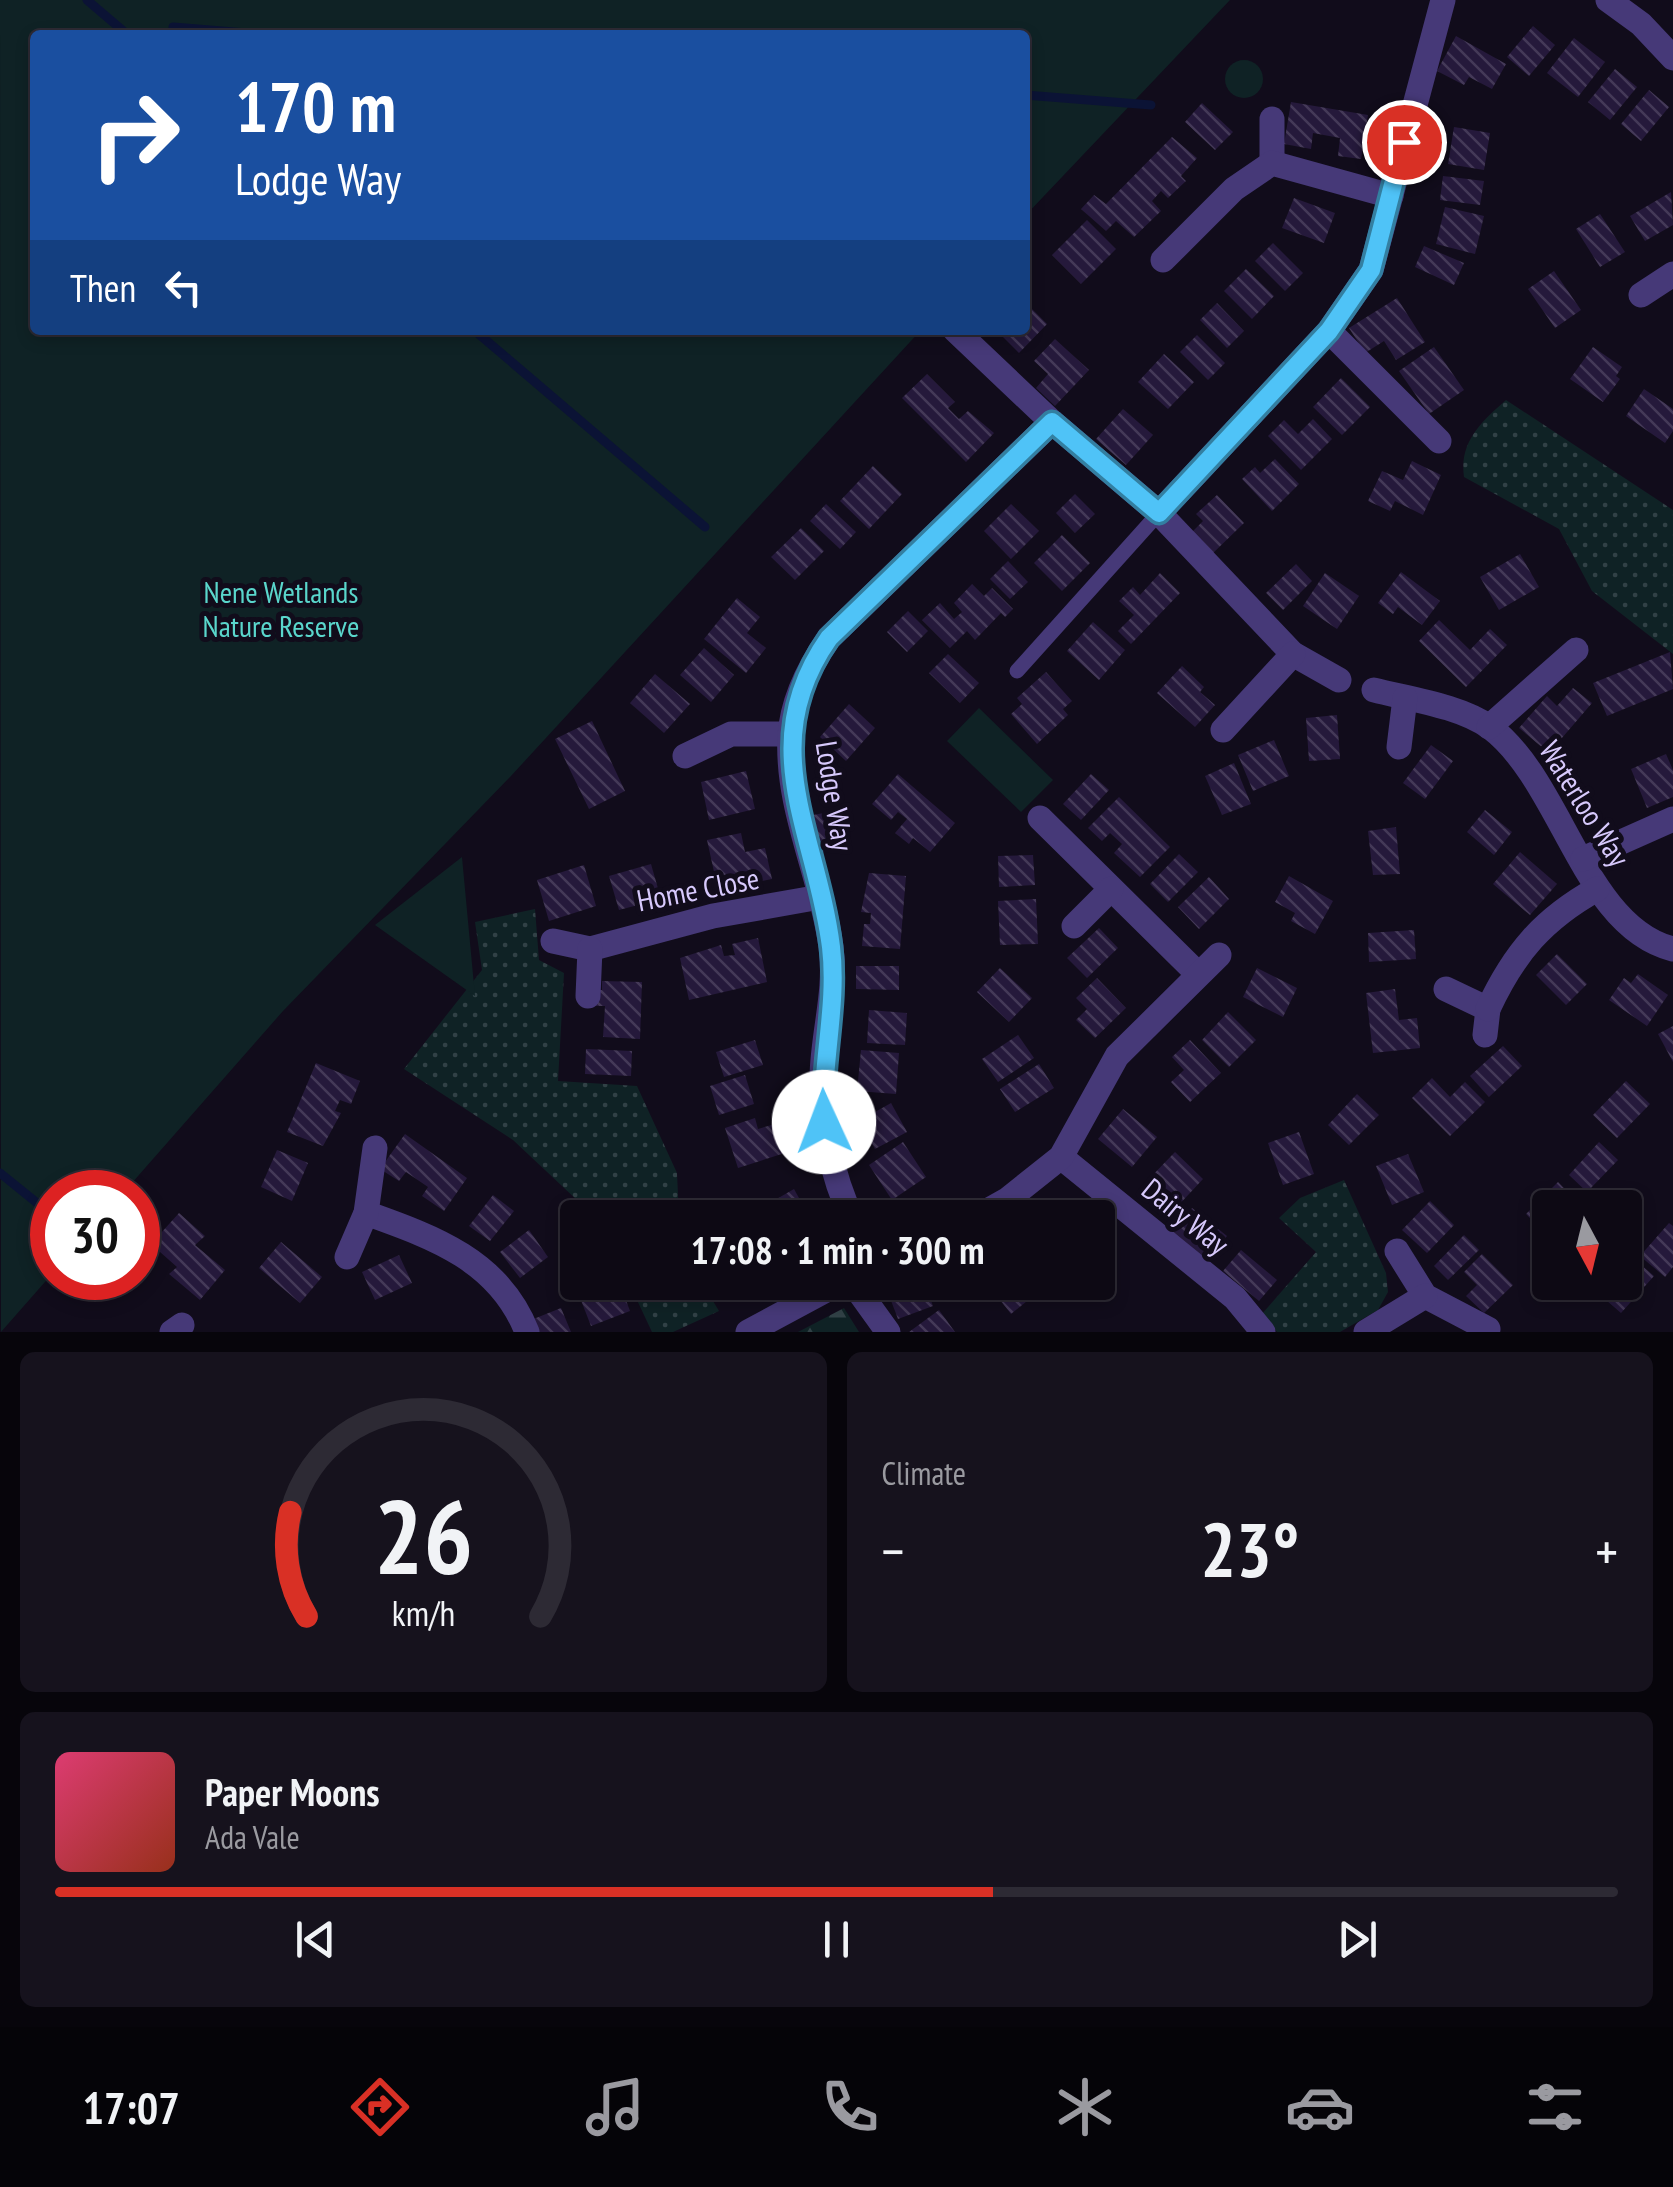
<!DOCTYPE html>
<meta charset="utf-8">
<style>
:root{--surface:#0d0914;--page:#16121d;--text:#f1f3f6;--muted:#9a9aa0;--line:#2d2a34;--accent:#d93025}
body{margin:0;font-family:"PT Sans Narrow",sans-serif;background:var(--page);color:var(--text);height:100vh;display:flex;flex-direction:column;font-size:38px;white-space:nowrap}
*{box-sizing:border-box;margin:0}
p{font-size:32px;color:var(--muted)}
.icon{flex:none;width:55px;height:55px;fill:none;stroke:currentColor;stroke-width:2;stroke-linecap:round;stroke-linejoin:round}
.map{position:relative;height:1332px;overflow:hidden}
.drawer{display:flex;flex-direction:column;gap:20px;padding:20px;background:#07050b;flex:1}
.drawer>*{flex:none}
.top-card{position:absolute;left:30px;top:30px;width:1000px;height:305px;border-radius:10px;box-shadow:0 5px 15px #0003,0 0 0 2px var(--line);background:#1a4fa0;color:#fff;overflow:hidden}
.needle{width:65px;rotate:173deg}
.fabs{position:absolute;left:1532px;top:1190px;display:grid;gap:20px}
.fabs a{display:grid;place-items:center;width:110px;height:110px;border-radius:10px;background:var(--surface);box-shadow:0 5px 15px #0003,0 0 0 2px var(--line);font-size:50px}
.speed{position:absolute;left:30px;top:1170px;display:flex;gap:20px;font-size:50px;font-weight:700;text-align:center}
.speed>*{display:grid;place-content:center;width:130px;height:130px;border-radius:50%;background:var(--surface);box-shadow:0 5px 15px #0003,0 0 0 2px var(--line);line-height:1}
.speed .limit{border:15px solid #d22;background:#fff;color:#111}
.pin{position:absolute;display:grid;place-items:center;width:85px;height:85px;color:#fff;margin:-42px;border:5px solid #fff;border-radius:50%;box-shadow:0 2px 10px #0007}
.me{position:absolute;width:110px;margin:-55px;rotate:358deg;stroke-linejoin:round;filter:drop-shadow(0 0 8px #0008)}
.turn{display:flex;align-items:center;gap:35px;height:210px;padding:0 40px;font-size:45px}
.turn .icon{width:130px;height:130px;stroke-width:2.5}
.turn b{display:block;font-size:70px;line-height:85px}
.then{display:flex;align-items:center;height:95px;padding:0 40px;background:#0003;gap:20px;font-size:38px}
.big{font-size:75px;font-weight:700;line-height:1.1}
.drawer .tile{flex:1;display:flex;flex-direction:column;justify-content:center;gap:15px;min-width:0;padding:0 35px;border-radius:15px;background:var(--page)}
.drawer .dial{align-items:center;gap:0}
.dial svg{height:260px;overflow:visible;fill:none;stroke:var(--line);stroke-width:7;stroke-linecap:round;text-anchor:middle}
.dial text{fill:var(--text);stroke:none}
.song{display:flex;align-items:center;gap:30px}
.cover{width:120px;height:120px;border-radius:15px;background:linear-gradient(135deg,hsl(340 70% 55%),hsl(10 70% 35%))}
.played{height:10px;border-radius:5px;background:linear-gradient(90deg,var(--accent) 60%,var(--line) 60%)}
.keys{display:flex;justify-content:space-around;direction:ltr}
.heat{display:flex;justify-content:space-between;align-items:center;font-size:55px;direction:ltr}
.drawer .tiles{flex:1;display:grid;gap:20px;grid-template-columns:1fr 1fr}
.tile:last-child{grid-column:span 2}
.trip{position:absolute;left:560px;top:1200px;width:555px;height:100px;border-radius:10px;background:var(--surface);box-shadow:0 5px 15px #0003,0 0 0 2px var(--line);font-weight:700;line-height:100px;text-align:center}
.tabs{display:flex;height:160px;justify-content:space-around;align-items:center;background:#050408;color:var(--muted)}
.tabs .icon{width:70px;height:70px}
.tabs .current{color:var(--accent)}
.tabs b{font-size:45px;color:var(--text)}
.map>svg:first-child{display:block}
.grass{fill:url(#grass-dots)}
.forest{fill:url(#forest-firs)}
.park{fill:#0f2225}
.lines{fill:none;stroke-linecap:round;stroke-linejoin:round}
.stream{stroke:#0b1335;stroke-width:9}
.building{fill:url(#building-back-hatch)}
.lane{stroke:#463978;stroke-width:15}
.street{stroke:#463978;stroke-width:25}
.route-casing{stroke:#337fa1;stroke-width:25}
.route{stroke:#4fc3f7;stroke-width:18}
.labels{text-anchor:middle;stroke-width:10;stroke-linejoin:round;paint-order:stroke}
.park-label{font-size:30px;fill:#5ad6cc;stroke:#110c1b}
.street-label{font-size:30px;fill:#d7c9fc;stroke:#110c1b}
</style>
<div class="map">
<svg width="1673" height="1332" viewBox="0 0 1673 1332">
<defs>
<pattern id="grass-dots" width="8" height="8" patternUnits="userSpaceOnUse" patternTransform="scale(2.5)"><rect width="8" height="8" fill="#0f2225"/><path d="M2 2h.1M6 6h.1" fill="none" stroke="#314146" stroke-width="1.8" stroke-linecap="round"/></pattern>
<pattern id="forest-firs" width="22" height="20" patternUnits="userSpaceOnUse" patternTransform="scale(2.5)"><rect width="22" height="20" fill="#0f2225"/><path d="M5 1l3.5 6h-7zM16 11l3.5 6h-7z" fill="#314146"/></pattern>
<pattern id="building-back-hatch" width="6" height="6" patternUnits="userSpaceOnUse" patternTransform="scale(2.5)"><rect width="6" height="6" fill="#25193b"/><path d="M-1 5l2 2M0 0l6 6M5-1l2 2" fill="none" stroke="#443958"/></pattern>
</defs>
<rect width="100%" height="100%" fill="#110c1b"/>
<g class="grass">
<path d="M1506 400 1673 510V654L1592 591 1559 529 1464 477C1459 442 1481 422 1506 400Z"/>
<path d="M535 909 539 960 564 973 558 1081 637 1086 677 1173 679 1217H595L513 1140 404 1069 482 970 475 922Z"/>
<path d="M1344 1180 1386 1273 1388 1292 1378 1310 1340 1332H1277L1261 1315 1316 1252 1279 1218 1300 1198Z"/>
<path d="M629 1283H702L719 1311 673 1332H652Z"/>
</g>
<path class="forest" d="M844 1308 859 1332H798Z"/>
<g class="park">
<path d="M0 0H1230L1025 216V35H35V330H921L511 776 283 1011 124 1192H52V1274L1 1332Z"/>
<circle cx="1244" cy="79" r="19"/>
<path d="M979 708 1053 780 1021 812 947 741Z"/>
<path d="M462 857 475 996 375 925Z"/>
</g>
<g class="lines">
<g class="stream">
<path d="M87 0 128 35"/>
<path d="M173 27 273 35"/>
<path d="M1025 95 1151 105"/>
<path d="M474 330 705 527"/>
<path d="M0 1173 52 1215"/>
</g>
</g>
<g class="building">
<path d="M1533 26 1555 45 1529 76 1507 57Z"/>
<path d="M1456 36 1506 64 1492 89 1469 77 1464 85 1437 71Z"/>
<path d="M1574 38 1605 62 1578 97 1547 73Z"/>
<path d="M1615 69 1637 87 1610 120 1588 102Z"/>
<path d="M1649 90 1669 107 1641 141 1621 124Z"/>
<path d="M1291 102 1368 115 1361 159 1338 156 1340 138 1313 133 1311 149 1284 144Z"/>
<path d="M1202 103 1233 132 1215 150 1185 122Z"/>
<path d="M1454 127 1490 133 1484 170 1448 164Z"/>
<path d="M1172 137 1197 158 1181 176 1186 181 1168 198 1161 191 1152 201 1161 211 1134 237 1116 221 1106 231 1081 209 1094 195 1106 204Z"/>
<path d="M1443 176 1484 181 1480 205 1440 200Z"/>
<path d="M1671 192 1673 225 1645 241 1630 216Z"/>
<path d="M1294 198 1335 213 1324 243 1282 228Z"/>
<path d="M1445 207 1484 216 1475 254 1436 244Z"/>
<path d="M1600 214 1625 252 1600 267 1576 229Z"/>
<path d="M1087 220 1116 249 1081 284 1052 255Z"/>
<path d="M1273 243 1303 273 1285 291 1255 261Z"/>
<path d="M1424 246 1464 263 1454 285 1415 267Z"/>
<path d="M1246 269 1274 296 1252 319 1224 291Z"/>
<path d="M1554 271 1581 310 1555 328 1528 289Z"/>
<path d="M1397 298 1425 342 1396 360 1384 341 1365 353 1349 328Z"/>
<path d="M1025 302 1047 324 1019 353 1002 336 1008 330H1025Z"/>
<path d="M1217 303 1244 331 1227 348 1200 320Z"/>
<path d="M1197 335 1225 363 1208 380 1180 352Z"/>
<path d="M1055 339 1089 370 1055 406 1036 388 1048 374 1034 361Z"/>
<path d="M1434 347 1464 390 1429 414 1399 371Z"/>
<path d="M1593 347 1622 367 1616 376 1620 379 1603 402 1570 379Z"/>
<path d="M1164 354 1194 382 1168 409 1138 382Z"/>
<path d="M927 374 955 402 948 408 959 419 968 411 994 433 966 462 902 398Z"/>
<path d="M1341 378 1370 407 1342 435 1313 407Z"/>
<path d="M1644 389 1673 409V431L1665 443 1626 416Z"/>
<path d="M1123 409 1153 435 1126 465 1096 439Z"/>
<path d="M1313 419 1332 439 1301 470 1268 436 1284 420 1298 434Z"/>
<path d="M1275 459 1299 484 1272 511 1242 479 1255 467 1260 473Z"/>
<path d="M1412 461 1441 475 1423 515 1395 501 1390 511 1368 501 1382 471 1403 480Z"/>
<path d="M873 466 902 494 869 529 840 501Z"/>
<path d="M1075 494 1095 514 1075 533 1056 513Z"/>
<path d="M1217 495 1244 523 1210 556 1190 534 1203 521 1196 514Z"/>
<path d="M826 504 856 532 840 549 810 521Z"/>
<path d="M1011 504 1039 531 1011 559 984 531Z"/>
<path d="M801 528 824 551 795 580 771 557Z"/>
<path d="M1062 535 1090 563 1062 591 1034 563Z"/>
<path d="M1520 554 1539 587 1499 610 1480 577Z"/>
<path d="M1008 561 1028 582 1010 599 990 579Z"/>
<path d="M1296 564 1312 581 1283 610 1266 593Z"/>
<path d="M1401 572 1440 601 1422 625 1398 607 1393 614 1378 603Z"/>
<path d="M1160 573 1180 593 1131 644 1118 631 1134 615 1119 601 1133 587 1140 595Z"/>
<path d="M1325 573 1359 596 1337 629 1303 606Z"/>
<path d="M972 584 984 596 992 588 1013 609 1005 617 1001 613 975 640 967 631 950 648 922 620 940 603 954 619 962 612 954 603Z"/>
<path d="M737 598 760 617 747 633 766 648 746 673 704 639Z"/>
<path d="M908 611 928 631 907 652 887 632Z"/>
<path d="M1439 620 1470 650 1490 629 1507 645 1466 687 1419 641Z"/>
<path d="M1093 622 1125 650 1099 680 1067 651Z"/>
<path d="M704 648 734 675 711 702 680 675Z"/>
<path d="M1670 652 1673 689 1607 716 1593 683Z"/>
<path d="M948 654 979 683 960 703 929 673Z"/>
<path d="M1182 666 1204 687 1200 692 1215 705 1195 727 1157 693Z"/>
<path d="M1046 672 1072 701 1063 709 1068 715 1037 744 1011 714 1022 704 1017 698Z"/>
<path d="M655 674 690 704 664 733 630 703Z"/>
<path d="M1573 688 1592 703 1549 753 1519 728 1547 696 1557 706Z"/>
<path d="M849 704 875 728 846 761 820 737Z"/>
<path d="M1337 715 1340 759 1309 761 1306 718Z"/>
<path d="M592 721 625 791 589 809 555 739Z"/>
<path d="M1274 740 1289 776 1253 791 1238 755Z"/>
<path d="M1431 745 1453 761 1425 799 1403 783Z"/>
<path d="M1666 754 1673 770V797L1647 808 1631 769Z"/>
<path d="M1234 763 1251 804 1222 815 1205 776Z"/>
<path d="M746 771 755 809 709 820 701 782Z"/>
<path d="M898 774 955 823 930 852 913 838 909 844 895 833 907 819 898 812 891 820 872 804Z"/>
<path d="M1091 774 1109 790 1081 820 1063 804Z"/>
<path d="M1119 797 1170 847 1140 877 1114 853 1122 844 1110 833 1102 841 1088 828Z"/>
<path d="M840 810 846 848 819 852 813 815Z"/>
<path d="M1485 810 1512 832 1494 855 1467 832Z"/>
<path d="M1396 827 1400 874 1373 875 1368 831Z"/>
<path d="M741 833 745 852 765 848 772 879 718 890 707 840Z"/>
<path d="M1520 852 1557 884 1530 915 1493 884Z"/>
<path d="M1179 854 1198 872 1168 902 1150 884Z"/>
<path d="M1033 855 1035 885 999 887 998 856Z"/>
<path d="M651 864 661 899 619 910 609 876Z"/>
<path d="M584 865 596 906 549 921 537 880Z"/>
<path d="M869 873 906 876 900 949 862 946 864 924H870L871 913 861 912Z"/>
<path d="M1289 876 1333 901 1315 934 1291 921 1295 913 1275 902Z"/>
<path d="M1209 877 1229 899 1199 929 1178 907Z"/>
<path d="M1036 899 1038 944 1000 945 998 901Z"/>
<path d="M1099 928 1118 948 1087 978 1067 958Z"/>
<path d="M1414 930 1416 959 1369 962 1368 933Z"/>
<path d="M758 938 767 982 689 1000 680 958 721 945 724 956 735 955 732 944Z"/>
<path d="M1557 954 1587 984 1566 1005 1536 975Z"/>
<path d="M856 966H899V990L856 989Z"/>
<path d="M1000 968 1032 998 1009 1022 977 992Z"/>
<path d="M1257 968 1297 988 1283 1017 1243 997Z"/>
<path d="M1638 974 1668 995 1647 1026 1609 1000 1624 978 1631 983Z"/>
<path d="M1097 978 1126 1008 1095 1038 1076 1020 1087 1009 1076 998Z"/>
<path d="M602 981 642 982 640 1039 603 1037 605 1006H593V990H602Z"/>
<path d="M1395 989 1399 1020 1417 1018 1420 1048 1373 1053 1366 993Z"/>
<path d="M869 1010 907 1013 905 1045 867 1043Z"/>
<path d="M1228 1012 1256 1040 1229 1067 1202 1040Z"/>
<path d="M1673 1026V1062L1658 1034Z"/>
<path d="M1018 1035 1034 1058 998 1082 982 1059Z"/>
<path d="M755 1040 763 1065 724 1077 716 1052Z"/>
<path d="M1190 1040 1221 1073 1190 1102 1171 1082 1184 1070 1172 1057Z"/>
<path d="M1503 1046 1522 1066 1489 1097 1470 1076Z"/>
<path d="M586 1049 632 1051 631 1076 585 1074Z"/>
<path d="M861 1050 899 1053 896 1094 857 1091Z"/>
<path d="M316 1063 360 1081 351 1104 340 1100 335 1111 341 1113 323 1146 287 1132Z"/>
<path d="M1039 1064 1054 1088 1015 1112 1000 1089Z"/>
<path d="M745 1075 754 1104 719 1115 710 1086Z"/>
<path d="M1432 1078 1450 1097 1465 1082 1485 1102 1450 1136 1412 1098Z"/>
<path d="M1626 1081 1650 1104 1617 1138 1593 1115Z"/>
<path d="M1357 1094 1379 1115 1349 1145 1328 1125Z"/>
<path d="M891 1103 907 1132 875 1149 859 1121Z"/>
<path d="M1123 1109 1157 1137 1132 1167 1098 1139Z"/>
<path d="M755 1118 758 1129 778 1123 788 1152 738 1168 725 1128Z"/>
<path d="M1299 1132 1314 1174 1283 1185 1268 1143Z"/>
<path d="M405 1134 467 1178 444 1211 422 1196 428 1187 406 1172 399 1181 380 1169Z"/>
<path d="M903 1142 926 1177 892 1200 869 1165Z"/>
<path d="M1599 1142 1618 1160 1587 1192 1569 1175Z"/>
<path d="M277 1150 308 1163 292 1201 261 1187Z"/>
<path d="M1175 1152 1203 1179 1175 1209 1146 1182Z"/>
<path d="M1408 1154 1424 1192 1392 1205 1376 1166Z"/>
<path d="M1558 1182 1579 1204 1550 1208 1547 1236 1526 1214Z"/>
<path d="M794 1189 810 1218H744Z"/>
<path d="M493 1195 514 1211 490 1241 469 1226Z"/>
<path d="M1430 1201 1454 1225 1427 1253 1402 1230Z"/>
<path d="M1192 1208 1227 1236 1206 1262 1171 1234Z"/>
<path d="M179 1213 205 1236 195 1245 225 1270 200 1300 169 1274 177 1267 151 1244Z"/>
<path d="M1669 1223 1673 1226V1267L1665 1277 1640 1256Z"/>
<path d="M529 1230 548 1257 520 1278 500 1252Z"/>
<path d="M1464 1235 1479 1250 1448 1280 1434 1266Z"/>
<path d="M281 1242 322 1277 300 1303 259 1268Z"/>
<path d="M1241 1250 1277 1280 1259 1301 1223 1271Z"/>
<path d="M1482 1254 1513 1285 1484 1313 1466 1296 1477 1285 1464 1272Z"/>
<path d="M399 1255 412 1283 375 1300 362 1272Z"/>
<path d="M1632 1257 1654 1276 1621 1313 1599 1294 1609 1282H1625V1265Z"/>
<path d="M596 1282H619L630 1311 591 1326 577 1290Z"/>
<path d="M884 1282H924L933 1306 898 1319Z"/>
<path d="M986 1282H1039L1043 1288 1011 1314Z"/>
<path d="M561 1308 571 1332H536L531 1320Z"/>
<path d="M939 1310 955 1332H909Z"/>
</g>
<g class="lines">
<path class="lane" d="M1017 671 1159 513"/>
<g class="street">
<path d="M1608 0 1641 24 1673 58"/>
<path d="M1272 163V119"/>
<path d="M1163 260 1234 189 1272 163 1391 196"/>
<path d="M1641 295 1673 274"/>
<path d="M955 330 1052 422"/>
<path d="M1329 331 1439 441"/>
<path d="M1159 513 1293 654 1339 680"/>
<path d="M1374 690C1409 699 1461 706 1491 728 1562 782 1584 927 1673 949"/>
<path d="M1489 727 1576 650"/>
<path d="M1223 730 1293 654"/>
<path d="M1399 747 1405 698"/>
<path d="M685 756 731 734H790"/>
<path d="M1040 818 1198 974"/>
<path d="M1583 859 1673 819"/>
<path d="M1074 926 1111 889"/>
<path d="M553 941 590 949 713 916 820 897"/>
<path d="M1446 989 1488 1009 1485 1035"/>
<path d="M588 996 590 949"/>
<path d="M1488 1009C1514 953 1543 919 1597 889"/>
<path d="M1061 1157 1235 1298 1263 1332"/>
<path d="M366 1213C433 1237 499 1260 527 1332"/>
<path d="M852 1218C831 1175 822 1123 822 1076 823 1032 837 991 831 947 822 877 786 808 790 736 792 701 809 667 829 638L1052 422 1159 513 1329 331 1371 270 1443 0"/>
<path d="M975 1218 1007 1200 1061 1157 1117 1056 1219 955"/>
<path d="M1397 1251 1425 1296 1488 1329"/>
<path d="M347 1257 366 1213 375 1148"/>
<path d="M852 1282 888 1332"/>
<path d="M172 1332 182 1325"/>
<path d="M748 1332 841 1282"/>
<path d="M1366 1332 1425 1296"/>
</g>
</g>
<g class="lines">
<defs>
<path id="route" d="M824 1122C821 1064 838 1005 831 947 817 834 753 746 829 638L1052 422 1159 513 1329 331 1371 270 1404 142"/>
</defs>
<use href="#route" class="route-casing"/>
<use href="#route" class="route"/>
</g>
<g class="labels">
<g class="park-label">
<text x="281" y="603">Nene Wetlands<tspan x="281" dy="34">Nature Reserve</tspan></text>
</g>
<g class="street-label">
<text transform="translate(834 796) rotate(81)" y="10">Lodge Way</text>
<text transform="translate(1584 804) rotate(58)" y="10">Waterloo Way</text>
<text transform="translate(698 890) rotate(-11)" y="10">Home Close</text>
<text transform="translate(1185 1217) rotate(39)" y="10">Dairy Way</text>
</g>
</g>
</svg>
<div class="fabs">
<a><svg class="needle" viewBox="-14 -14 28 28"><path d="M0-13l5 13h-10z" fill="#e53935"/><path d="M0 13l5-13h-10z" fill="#9a9aa0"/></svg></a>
</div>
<div class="speed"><div class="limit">30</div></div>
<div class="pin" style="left:1404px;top:142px;background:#d93025"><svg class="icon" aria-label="arrive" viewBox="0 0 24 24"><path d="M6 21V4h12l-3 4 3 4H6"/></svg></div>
<svg class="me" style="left:824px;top:1122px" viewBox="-20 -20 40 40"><circle r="19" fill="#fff"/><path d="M0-13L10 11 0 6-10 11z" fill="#4fc3f7"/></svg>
<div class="trip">17:08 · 1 min · 300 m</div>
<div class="top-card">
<div class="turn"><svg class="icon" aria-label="right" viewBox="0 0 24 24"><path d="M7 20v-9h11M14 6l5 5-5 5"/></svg><div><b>170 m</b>Lodge Way</div></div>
<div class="then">Then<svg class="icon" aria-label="left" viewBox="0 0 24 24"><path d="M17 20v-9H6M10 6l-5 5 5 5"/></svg></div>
</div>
</div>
<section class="drawer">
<div class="tiles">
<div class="tile dial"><svg viewBox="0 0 100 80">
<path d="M14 69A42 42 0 1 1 86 69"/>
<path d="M14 69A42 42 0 0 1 9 37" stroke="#d93025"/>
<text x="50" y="56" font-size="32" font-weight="700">26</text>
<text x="50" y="72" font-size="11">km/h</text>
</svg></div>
<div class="tile"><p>Climate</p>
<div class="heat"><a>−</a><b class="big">23°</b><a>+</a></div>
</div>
<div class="tile">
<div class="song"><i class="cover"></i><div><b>Paper Moons</b><p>Ada Vale</p></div></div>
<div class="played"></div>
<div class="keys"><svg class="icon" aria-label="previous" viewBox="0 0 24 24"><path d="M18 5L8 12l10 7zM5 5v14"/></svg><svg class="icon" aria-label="pause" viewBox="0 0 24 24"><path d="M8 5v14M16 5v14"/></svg><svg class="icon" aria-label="next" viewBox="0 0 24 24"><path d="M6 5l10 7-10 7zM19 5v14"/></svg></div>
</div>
</div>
</section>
<nav class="tabs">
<b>17:07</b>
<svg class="icon current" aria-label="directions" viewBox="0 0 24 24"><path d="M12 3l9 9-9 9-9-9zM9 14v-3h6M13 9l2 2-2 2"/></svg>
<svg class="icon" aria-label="music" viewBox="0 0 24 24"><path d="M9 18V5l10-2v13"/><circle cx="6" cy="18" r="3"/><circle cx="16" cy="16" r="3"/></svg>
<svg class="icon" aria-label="phone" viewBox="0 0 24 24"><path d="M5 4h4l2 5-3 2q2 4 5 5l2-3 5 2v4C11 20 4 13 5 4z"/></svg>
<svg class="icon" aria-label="climate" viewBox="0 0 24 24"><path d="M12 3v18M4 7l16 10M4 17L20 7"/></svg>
<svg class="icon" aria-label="car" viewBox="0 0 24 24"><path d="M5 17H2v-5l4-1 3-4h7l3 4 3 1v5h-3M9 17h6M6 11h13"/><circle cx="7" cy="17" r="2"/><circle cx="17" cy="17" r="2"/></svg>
<svg class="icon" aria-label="filters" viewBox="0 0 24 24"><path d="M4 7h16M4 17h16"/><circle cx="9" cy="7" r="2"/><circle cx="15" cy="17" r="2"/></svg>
</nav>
